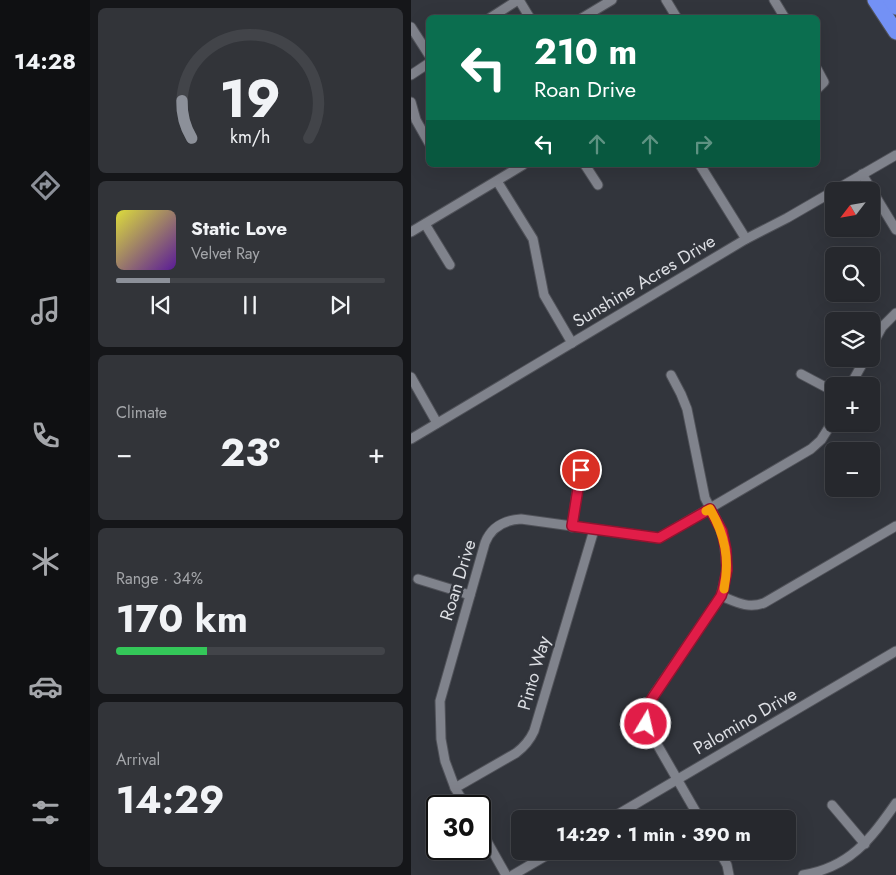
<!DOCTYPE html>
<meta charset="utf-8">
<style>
:root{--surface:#26282d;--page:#323439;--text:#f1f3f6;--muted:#a4a6aa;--line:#424449;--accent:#8c9099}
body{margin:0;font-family:Jost,sans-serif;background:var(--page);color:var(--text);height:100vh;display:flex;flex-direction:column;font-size:19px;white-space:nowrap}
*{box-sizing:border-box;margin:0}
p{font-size:16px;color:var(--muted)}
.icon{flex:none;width:28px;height:28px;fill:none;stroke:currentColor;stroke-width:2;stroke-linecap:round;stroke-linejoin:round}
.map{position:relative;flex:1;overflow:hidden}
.details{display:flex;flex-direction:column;gap:8px;padding:8px;background:#151619;width:321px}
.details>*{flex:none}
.banner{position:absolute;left:15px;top:15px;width:394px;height:152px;border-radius:8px;box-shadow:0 5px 20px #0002,0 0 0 1px var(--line);background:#0b6e4f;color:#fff;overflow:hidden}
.needle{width:32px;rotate:239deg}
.controls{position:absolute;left:414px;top:182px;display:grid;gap:10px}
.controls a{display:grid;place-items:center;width:55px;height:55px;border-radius:8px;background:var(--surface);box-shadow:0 5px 20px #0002,0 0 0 1px var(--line);font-size:25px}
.speed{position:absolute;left:15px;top:795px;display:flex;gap:10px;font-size:25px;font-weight:700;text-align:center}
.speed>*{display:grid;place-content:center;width:65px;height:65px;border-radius:50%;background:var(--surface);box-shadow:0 5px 20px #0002,0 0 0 1px var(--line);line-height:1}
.speed .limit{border:2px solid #111;border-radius:8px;background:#fff;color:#111}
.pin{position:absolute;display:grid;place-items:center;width:42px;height:42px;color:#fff;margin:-21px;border:2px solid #fff;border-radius:50%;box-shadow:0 1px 5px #0007}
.me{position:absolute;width:55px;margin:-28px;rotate:9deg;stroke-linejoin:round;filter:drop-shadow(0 0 4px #0008)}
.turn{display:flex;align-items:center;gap:18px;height:105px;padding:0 25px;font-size:22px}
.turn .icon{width:65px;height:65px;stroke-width:2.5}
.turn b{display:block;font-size:35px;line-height:42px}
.lanes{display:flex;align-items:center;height:48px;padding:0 25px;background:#0003;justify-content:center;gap:25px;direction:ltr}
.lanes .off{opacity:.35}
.big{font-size:38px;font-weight:700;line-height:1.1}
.details .tile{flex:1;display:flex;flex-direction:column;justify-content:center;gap:8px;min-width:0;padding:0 18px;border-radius:8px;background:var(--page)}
.details .dial{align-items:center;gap:0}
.dial svg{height:130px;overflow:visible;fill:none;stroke:var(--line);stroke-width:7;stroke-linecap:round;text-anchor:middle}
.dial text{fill:var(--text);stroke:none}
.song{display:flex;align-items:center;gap:15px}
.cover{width:60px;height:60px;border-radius:8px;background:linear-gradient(135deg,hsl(60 70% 55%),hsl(270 70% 35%))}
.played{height:5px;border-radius:2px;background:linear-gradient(90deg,var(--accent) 20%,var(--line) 20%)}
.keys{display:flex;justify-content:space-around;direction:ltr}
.heat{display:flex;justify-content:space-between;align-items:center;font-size:28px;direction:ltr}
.charge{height:8px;border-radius:4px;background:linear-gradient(90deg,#34c759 34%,var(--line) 0)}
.trip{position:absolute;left:100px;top:810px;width:285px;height:50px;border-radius:8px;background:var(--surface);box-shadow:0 5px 20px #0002,0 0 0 1px var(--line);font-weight:700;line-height:50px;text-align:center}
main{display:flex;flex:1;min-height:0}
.menu{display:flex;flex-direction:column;width:90px;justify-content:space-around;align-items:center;background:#0f1012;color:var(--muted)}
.menu .icon{width:35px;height:35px}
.menu .selected{color:var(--accent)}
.menu b{font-size:22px;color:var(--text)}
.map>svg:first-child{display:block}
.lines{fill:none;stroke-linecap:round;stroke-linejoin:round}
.street-casing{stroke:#505259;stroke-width:11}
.highway-casing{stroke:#505259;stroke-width:17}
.street{stroke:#80838c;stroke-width:9}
.highway{stroke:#7391f5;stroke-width:15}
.route-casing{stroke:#92132f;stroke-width:12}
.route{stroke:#e11d48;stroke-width:9}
.slow{stroke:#f59e0b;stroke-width:9}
.labels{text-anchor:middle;stroke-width:5;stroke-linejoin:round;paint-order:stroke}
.street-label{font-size:18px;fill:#dcdee3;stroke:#32353c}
</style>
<main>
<nav class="menu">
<b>14:28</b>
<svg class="icon selected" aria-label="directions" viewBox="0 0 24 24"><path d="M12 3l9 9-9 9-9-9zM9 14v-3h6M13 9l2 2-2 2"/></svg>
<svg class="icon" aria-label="music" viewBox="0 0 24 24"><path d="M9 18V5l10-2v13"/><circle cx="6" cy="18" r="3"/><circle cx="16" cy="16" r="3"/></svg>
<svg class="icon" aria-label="phone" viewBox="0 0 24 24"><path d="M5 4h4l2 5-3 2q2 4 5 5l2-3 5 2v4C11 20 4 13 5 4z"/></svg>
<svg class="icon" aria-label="climate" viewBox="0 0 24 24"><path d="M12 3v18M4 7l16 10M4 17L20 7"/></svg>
<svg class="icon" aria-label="car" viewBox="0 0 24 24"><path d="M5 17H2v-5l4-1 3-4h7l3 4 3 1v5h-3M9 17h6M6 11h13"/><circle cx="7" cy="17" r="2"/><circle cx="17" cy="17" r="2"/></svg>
<svg class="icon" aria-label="filters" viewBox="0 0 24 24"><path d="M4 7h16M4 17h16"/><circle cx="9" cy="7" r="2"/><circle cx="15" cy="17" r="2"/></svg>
</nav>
<section class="details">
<div class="tile dial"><svg viewBox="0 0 100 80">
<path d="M14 69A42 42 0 1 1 86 69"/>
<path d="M14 69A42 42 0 0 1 8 46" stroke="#8c9099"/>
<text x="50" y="56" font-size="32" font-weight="700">19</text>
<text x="50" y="72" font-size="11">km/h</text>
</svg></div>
<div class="tile">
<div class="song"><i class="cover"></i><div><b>Static Love</b><p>Velvet Ray</p></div></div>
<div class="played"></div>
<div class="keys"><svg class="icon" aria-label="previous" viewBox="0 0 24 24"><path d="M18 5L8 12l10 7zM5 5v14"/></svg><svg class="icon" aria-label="pause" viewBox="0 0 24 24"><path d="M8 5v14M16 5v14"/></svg><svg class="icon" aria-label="next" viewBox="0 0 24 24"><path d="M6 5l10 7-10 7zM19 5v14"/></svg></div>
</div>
<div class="tile"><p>Climate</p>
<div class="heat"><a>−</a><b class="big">23°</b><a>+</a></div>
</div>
<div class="tile"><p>Range · 34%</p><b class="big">170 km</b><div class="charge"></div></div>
<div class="tile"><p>Arrival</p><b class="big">14:29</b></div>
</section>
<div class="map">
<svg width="485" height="875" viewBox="0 0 485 875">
<rect width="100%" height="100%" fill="#32353c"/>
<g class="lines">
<defs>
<g id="street">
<path d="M108 0 119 18"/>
<path d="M255 0 266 18"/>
<path d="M363 0 374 18"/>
<path d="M79 18 107 0"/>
<path d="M171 18 201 0"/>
<path d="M0 27 18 55"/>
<path d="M406 69 413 82 406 89"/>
<path d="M0 75 18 63"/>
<path d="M0 102 5 120 18 143"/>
<path d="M174 165 187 185"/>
<path d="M289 165 335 239"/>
<path d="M451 174 485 230"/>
<path d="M86 181 122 239 133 295 161 343"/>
<path d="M14 224 39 265"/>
<path d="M0 232 112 165"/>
<path d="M460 347 471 327 485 313"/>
<path d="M390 374 422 391"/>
<path d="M260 375 270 394 276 409 294 498 308 525 313 539 316 570 310 596 244 693C236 706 231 717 239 732L289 819"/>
<path d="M0 377 26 423"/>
<path d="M439 386 454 359"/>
<path d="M460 422 462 423"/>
<path d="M0 439 335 239 376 218 485 155"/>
<path d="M161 527 169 470"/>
<path d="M7 579 59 595"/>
<path d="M310 596C325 602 337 609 353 603L485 526"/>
<path d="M44 788 105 753C113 747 119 740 123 731L183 530"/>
<path d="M421 805 454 844"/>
<path d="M55 806 44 788 34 761 30 739 29 701 74 543C80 527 94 520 110 519L248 538 400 449 410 440 422 421"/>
<path d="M199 819 485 651"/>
<path d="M69 829 95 875"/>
<path d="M308 851 316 865 318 875"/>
<path d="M102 875 143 851"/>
<path d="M392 875C439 867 459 840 485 803"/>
</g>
<g id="highway">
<path d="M464 0 485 32"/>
<path d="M480 0 485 7"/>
</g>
</defs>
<use href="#street" class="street-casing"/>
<use href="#highway" class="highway-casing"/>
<use href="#street" class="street"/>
<use href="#highway" class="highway"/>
</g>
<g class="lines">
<defs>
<path id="route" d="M170 470 161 526 248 538 299 509 311 531 315 550 316 570 312 590 310 596 240 700 234 714 235 724"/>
</defs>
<use href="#route" class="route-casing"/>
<use href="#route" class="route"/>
<path class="slow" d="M295 511 299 509C314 535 319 559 313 589"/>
</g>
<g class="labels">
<g class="street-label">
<text transform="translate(233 281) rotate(-31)" y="6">Sunshine Acres Drive</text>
<text transform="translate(47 580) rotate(-73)" y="6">Roan Drive</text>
<text transform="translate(123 673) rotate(-74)" y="6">Pinto Way</text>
<text transform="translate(334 721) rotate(-30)" y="6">Palomino Drive</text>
</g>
</g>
</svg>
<div class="controls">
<a><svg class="needle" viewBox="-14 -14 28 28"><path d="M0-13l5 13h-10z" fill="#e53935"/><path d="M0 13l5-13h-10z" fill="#a4a6aa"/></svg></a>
<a><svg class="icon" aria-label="search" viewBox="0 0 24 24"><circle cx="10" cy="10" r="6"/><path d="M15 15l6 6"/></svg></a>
<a><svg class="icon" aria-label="layers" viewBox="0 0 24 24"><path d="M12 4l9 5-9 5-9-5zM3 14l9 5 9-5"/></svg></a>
<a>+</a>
<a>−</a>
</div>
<div class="speed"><div class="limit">30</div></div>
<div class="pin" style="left:170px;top:470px;background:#d93025"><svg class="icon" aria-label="arrive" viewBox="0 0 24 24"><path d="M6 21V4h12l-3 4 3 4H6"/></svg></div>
<svg class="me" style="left:235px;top:724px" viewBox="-20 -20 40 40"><circle r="17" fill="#e11d48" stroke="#fff" stroke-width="3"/><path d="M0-11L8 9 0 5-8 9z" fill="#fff"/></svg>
<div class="trip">14:29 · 1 min · 390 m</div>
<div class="banner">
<div class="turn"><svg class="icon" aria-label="left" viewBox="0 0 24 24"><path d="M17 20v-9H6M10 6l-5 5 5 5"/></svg><div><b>210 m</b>Roan Drive</div></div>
<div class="lanes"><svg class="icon" aria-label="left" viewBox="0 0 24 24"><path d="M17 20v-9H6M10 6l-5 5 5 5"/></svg><svg class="icon off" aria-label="ahead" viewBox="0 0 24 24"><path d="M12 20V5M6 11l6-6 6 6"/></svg><svg class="icon off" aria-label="ahead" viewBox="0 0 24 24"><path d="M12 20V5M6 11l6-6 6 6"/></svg><svg class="icon off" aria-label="right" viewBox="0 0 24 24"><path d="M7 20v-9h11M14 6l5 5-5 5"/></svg></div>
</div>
</div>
</main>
